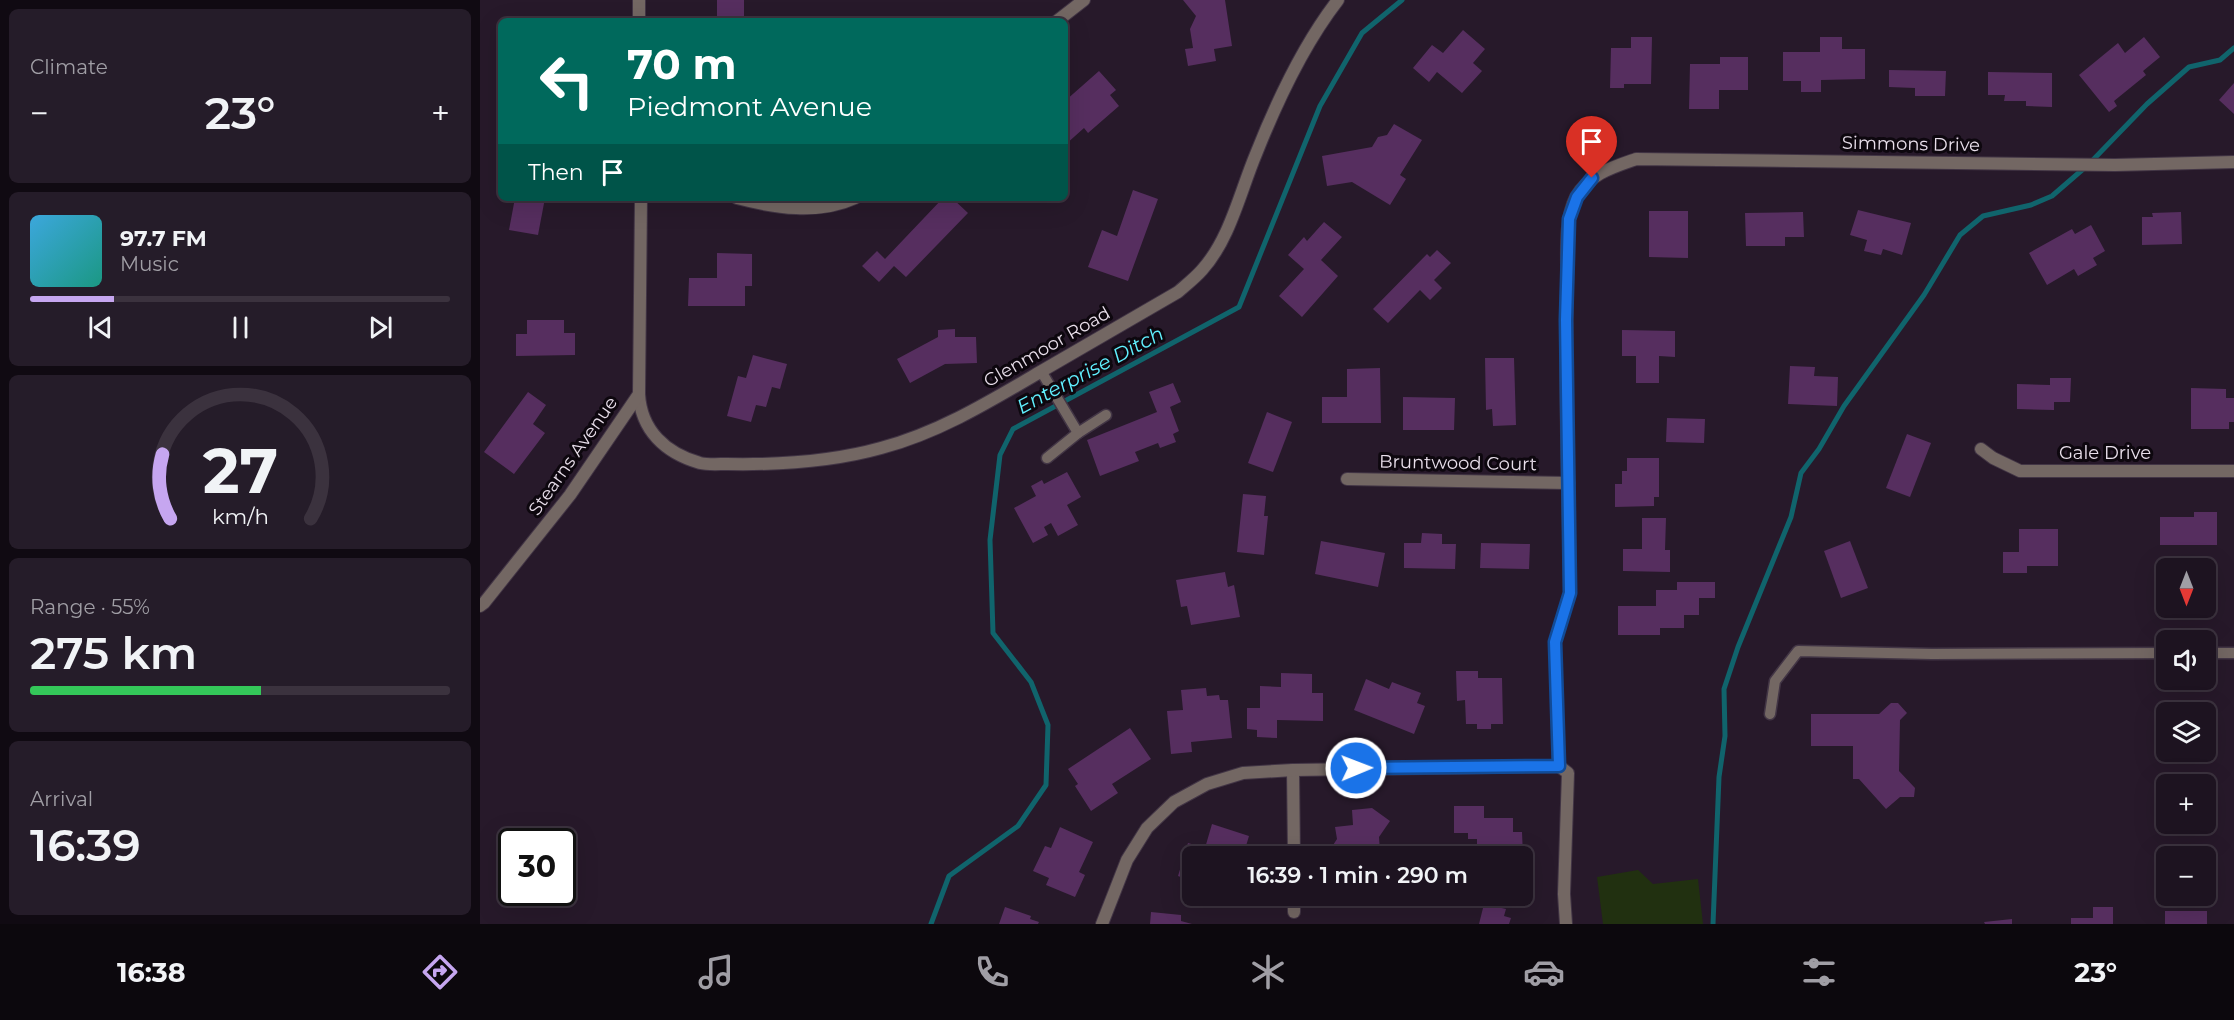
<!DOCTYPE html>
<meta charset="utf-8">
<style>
:root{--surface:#1d1320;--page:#251c29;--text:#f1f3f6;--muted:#a09ea5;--line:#3b323e;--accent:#c6a6f0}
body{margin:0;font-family:Montserrat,sans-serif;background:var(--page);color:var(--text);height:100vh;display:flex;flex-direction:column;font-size:22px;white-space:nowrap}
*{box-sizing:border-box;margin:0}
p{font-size:20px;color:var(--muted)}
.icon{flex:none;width:33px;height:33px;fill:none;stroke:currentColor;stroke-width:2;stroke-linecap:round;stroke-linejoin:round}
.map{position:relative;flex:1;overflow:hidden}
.sheet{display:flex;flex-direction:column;gap:9px;padding:9px;background:#100a12;width:480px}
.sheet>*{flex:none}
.top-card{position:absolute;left:18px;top:18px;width:570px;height:183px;border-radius:9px;box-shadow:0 6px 24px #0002,0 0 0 2px var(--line);background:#00695c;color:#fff;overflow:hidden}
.needle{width:39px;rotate:180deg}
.fabs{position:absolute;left:1676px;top:558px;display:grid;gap:12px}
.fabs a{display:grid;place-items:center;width:60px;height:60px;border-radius:9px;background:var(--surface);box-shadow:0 6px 24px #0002,0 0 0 2px var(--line);font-size:30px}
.speed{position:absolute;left:18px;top:828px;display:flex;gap:12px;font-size:30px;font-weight:700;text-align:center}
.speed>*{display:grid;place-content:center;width:78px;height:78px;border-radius:50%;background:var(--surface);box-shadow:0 6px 24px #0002,0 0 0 2px var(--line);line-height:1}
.speed .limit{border:3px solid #111;border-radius:9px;background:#fff;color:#111}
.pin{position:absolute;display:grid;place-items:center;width:51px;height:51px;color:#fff;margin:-62px -26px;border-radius:50% 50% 50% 0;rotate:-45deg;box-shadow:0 0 6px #0007}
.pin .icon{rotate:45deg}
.me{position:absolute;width:66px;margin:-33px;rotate:89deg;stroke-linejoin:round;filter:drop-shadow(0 0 4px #0008)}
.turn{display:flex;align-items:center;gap:21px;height:126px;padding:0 30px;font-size:27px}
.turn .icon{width:78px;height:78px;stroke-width:2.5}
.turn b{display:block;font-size:42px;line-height:51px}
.then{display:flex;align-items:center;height:57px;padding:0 30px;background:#0003;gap:12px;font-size:22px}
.big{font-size:45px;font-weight:600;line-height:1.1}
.sheet .widget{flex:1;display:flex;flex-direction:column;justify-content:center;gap:9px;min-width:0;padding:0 21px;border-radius:9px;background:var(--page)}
.sheet .dial{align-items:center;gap:0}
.dial svg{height:156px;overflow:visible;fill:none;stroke:var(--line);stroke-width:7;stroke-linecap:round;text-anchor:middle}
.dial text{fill:var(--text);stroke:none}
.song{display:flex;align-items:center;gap:18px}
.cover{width:72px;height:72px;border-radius:9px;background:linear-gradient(135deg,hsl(200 70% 55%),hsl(170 70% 35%))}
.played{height:6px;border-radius:3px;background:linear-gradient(90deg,var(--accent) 20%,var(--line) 20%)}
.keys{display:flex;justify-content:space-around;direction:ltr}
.heat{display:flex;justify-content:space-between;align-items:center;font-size:33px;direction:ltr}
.charge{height:9px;border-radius:4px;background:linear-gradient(90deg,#34c759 55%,var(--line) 0)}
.trip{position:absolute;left:702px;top:846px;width:351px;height:60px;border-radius:9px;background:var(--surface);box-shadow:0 6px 24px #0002,0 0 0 2px var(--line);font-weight:600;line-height:60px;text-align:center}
.menu{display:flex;height:96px;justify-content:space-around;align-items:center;background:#0c080d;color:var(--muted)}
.menu .icon{width:42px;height:42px}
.menu .on{color:var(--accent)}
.menu b{font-size:27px;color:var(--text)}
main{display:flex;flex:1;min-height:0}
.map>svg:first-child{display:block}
.grass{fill:#213010}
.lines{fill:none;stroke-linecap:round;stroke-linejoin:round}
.stream{stroke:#10646c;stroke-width:5}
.building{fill:#562e5f}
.service-casing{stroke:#423545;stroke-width:13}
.minor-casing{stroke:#423545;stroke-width:14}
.service{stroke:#736763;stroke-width:10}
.minor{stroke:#736763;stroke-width:12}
.route-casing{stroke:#114b97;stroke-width:15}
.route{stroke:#1a73e8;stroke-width:10}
.labels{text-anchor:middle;stroke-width:6;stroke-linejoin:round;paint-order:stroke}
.street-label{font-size:18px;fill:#e9dfeb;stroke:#0d070e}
.water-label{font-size:20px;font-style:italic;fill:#61f0ff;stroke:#0d070e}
</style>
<main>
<section class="sheet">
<div class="widget"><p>Climate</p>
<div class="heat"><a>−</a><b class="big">23°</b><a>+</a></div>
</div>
<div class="widget">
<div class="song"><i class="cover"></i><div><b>97.7 FM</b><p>Music</p></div></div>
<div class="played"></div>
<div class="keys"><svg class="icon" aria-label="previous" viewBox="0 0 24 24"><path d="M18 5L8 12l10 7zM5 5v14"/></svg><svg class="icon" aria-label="pause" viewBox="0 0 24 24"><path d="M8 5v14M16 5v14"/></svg><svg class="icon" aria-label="next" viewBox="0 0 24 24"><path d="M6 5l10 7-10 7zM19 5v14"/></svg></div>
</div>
<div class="widget dial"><svg viewBox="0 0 100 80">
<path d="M14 69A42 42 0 1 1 86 69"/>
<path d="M14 69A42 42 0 0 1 10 36" stroke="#c6a6f0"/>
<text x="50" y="56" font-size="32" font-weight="700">27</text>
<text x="50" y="72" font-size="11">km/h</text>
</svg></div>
<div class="widget"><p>Range · 55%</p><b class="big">275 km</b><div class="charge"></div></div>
<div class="widget"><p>Arrival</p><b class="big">16:39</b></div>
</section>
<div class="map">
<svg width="1754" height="924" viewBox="0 0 1754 924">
<rect width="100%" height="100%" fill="#27192a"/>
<path class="grass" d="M1158 870 1173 884 1218 879 1223 924H1123L1117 877Z"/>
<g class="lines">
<g class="stream">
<path d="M451 924 469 876 538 826 566 785 568 725 551 682 513 633 510 540 520 455 533 429 759 307 840 106 882 33 922 0"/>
<path d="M1233 924 1239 777 1245 736 1244 689 1258 647 1311 517 1321 473 1339 449 1364 406 1444 295 1480 235 1503 216 1551 205 1572 196 1609 164 1667 104 1709 67 1740 60 1754 48"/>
</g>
</g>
<g class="building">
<path d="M237 0H264V20L237 19Z"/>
<path d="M703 0H745L752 46 734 49 736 61 708 66 705 49 713 48 710 29 716 16Z"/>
<path d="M983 30 1005 49 993 63 1002 71 982 93 957 72 949 82 933 68 952 45 963 53Z"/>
<path d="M1151 37H1172L1171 84H1144V88H1130L1131 48H1151Z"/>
<path d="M1340 37H1362V49H1385V79L1341 80V92H1321V81H1303V52H1340Z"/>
<path d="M1664 37 1680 57 1663 71 1666 75 1634 101 1637 106 1629 112 1599 75 1638 43 1645 53Z"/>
<path d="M1240 57H1268V90H1239V109H1209L1210 64H1240Z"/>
<path d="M1409 70 1466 71 1465 96H1435V88L1409 87Z"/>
<path d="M619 71 636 90 630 95 639 106 608 133 604 128 585 145V101Z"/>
<path d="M1508 72 1572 73V107L1546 106V101H1524L1525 95H1508Z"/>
<path d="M1754 83V114L1739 100Z"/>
<path d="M914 124 942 140 920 175 926 179 910 205 872 182 847 186 842 156 892 147 898 137 907 135Z"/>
<path d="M653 190 678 199 648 281 608 267 622 230 637 236Z"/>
<path d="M35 198H65L58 235 29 230Z"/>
<path d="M463 198H472L488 213 426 277 414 266 399 282 382 266 397 251 405 259Z"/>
<path d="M1378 210 1431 223 1422 255 1403 249 1401 255 1384 251 1387 240 1370 235Z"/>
<path d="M1169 211H1208V258L1169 257Z"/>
<path d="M1323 212 1324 237H1305V246H1266L1265 213Z"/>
<path d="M1701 212 1702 244 1662 245V217H1673L1672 213Z"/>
<path d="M844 222 862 237 841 260 858 276 822 317 799 296 824 269 808 255 824 237 827 241Z"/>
<path d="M1611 225 1625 251 1613 258 1617 265 1598 276 1594 269 1567 285 1549 253 1592 229 1595 234Z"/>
<path d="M957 250 971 263 954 280 962 288 950 300 940 290 908 323 893 309 947 254 950 257Z"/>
<path d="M237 253 272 254V286H265V306H208L209 278H237Z"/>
<path d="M47 320H84V333H95V355L36 356V334H47Z"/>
<path d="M475 329V337H496L497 363 465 364 430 383 417 359 458 337V330Z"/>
<path d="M1142 330 1195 331V357L1179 356V383H1156V356H1142Z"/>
<path d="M273 355 307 364 300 389 292 387 286 407 276 405 271 422 247 416 258 376 266 378Z"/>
<path d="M1005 358H1034L1036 425 1013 426 1012 409 1006 410Z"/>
<path d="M1310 366 1335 367 1334 376 1358 377 1357 406 1308 404Z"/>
<path d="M900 368 901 423H842V397H867V369Z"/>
<path d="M1570 378H1591L1590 402H1574V410L1537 409V384L1570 385Z"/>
<path d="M693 383 701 402 690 407 699 431 693 434 696 442 680 448 678 443 655 452 659 461 620 476 607 440 677 412 669 392Z"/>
<path d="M1711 388 1746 389V398H1754V422H1749V429H1711Z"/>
<path d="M48 392 66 405 53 424 65 433 34 474 4 452Z"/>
<path d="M923 397 975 398 974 430H923Z"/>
<path d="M787 412 812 422 793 472 768 463Z"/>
<path d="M1187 418 1225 419 1224 443 1186 442Z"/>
<path d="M1427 434 1451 443 1430 497 1406 488Z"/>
<path d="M1147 458H1179V497H1174V506L1135 507V484H1142V471H1147Z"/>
<path d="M587 472 601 497 587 505 598 525 578 536 571 523 564 527 568 535 553 543 534 508 556 496 551 486 562 480 564 484Z"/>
<path d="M763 494 786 496 784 516H788L784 555 757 552Z"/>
<path d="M1714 512H1737V545H1680V517H1714Z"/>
<path d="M1162 518H1186L1185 550H1190V572L1143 571V549H1162Z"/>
<path d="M1539 529H1578V566H1547V573H1523V552H1539Z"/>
<path d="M942 533 962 534V544H976L975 569 924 568V543H941Z"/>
<path d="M841 541 905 553 898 587 835 574Z"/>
<path d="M1370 541 1388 588 1361 598 1344 551Z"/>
<path d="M1001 543 1050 544 1049 569 1000 568Z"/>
<path d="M745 572 748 587 754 585 760 617 711 625 707 606 701 607 696 580Z"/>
<path d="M1197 582H1235V598H1219V615H1204V628H1180V635H1138V606H1176V590H1197Z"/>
<path d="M976 671H998V678H1022L1023 724H1011V729H997V724H986L985 700 977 701Z"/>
<path d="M801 673 832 674V693H843V721L797 720V738L777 737V730L767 729V708H780V686L801 687Z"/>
<path d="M886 679 909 689 912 682 941 693 937 703 945 706 934 734 874 710Z"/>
<path d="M726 688 727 696 739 695 740 700H748L752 738 711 742 712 752 691 754 687 711 703 710 701 690Z"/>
<path d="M1411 703H1418L1427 713 1420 720 1419 771 1435 788 1434 797H1420L1406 809 1379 779H1373V746H1331V714H1399Z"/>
<path d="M650 728 671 759 632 784 638 793 611 811 595 786 598 784 588 769Z"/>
<path d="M974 806H1004V818H1033V832H1042L1043 856H997V839H988V833H974Z"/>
<path d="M892 808 910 821 899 837 900 851 908 856H846L857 839 855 827 873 825 872 810Z"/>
<path d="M732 824 769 836 763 856H712V881L698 876 708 843 725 848Z"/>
<path d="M580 827 613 842 599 872 605 875 595 897 566 885 569 878 553 871 565 846 571 848Z"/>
<path d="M1004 904 1026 909 1024 916 1031 918 1029 924H999Z"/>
<path d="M525 907 551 916 550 919 559 922 558 924H519Z"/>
<path d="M1613 907H1633V924H1591V918H1613Z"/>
<rect x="1685" y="911" width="42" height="13"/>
<path d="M671 912 701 915V921L712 924H670Z"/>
<path d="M1532 919V924H1505L1504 922Z"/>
</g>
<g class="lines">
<defs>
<g id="service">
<path d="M561 371 598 433 626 415"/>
<path d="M567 458 598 433"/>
<path d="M1725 653H1754"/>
<path d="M1290 714 1295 681 1318 651 1452 654 1686 653"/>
<path d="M1079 766 1075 642 1090 593"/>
</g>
<g id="minor">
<path d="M159 0V21"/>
<path d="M577 21 604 0"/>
<path d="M257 198C295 208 338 215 375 198"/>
<path d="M159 394C161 430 185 453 220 463 228 465 239 464 247 464 299 465 351 462 401 448 458 433 509 402 560 372 606 345 652 319 698 292 706 285 715 278 722 270 750 239 760 192 776 154 797 101 823 45 858 0"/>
<path d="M1501 449 1513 458 1540 471H1754"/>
<path d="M867 479 1089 483"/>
<path d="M1090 593C1089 491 1084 389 1087 287 1088 259 1083 223 1096 197 1109 174 1133 167 1156 159L1635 165 1754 162"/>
<path d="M0 606 4 603 90 495 159 394 161 198"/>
<path d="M813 770 814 856"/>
<path d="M814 896V912"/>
<path d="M622 924 647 860 667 828 694 802 727 784 763 773 813 770 1079 766 1088 773 1084 894 1086 924"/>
</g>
</defs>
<use href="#service" class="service-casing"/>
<use href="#minor" class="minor-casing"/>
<use href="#service" class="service"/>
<use href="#minor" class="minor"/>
</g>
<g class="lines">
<defs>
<path id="route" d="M876 768 1079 766 1075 642 1090 593 1086 320 1089 219 1097 197 1112 178"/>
</defs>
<use href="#route" class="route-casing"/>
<use href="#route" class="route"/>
</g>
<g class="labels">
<g class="street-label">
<text transform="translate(1431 144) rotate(1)" y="6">Simmons Drive</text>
<text transform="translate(567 347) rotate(-30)" y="6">Glenmoor Road</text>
<text x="1625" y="459">Gale Drive</text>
<text transform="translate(93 456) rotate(-55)" y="6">Stearns Avenue</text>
<text transform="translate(978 463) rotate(1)" y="6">Bruntwood Court</text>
</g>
<g class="water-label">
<text transform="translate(610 370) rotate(-28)" y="7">Enterprise Ditch</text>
</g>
</g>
</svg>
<div class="fabs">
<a><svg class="needle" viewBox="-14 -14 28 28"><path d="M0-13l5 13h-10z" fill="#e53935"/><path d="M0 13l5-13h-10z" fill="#a09ea5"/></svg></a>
<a><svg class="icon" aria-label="sound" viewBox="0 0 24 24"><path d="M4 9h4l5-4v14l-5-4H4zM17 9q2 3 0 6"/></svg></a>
<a><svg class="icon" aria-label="layers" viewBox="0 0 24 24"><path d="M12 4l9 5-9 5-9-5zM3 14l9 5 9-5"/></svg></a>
<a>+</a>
<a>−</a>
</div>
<div class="speed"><div class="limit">30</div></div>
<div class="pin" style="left:1112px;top:178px;background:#d93025"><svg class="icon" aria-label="arrive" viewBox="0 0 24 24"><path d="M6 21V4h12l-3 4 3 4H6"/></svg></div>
<svg class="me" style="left:876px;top:768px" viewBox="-20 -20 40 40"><circle r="17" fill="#1a73e8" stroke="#fff" stroke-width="3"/><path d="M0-11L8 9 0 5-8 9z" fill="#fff"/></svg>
<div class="trip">16:39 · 1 min · 290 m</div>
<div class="top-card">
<div class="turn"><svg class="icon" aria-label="left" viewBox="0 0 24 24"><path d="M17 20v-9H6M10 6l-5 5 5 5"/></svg><div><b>70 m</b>Piedmont Avenue</div></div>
<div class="then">Then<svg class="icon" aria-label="arrive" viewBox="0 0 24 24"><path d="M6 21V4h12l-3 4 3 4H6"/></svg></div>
</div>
</div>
</main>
<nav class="menu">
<b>16:38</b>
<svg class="icon on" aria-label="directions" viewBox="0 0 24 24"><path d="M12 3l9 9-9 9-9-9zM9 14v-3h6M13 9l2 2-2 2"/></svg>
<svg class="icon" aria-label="music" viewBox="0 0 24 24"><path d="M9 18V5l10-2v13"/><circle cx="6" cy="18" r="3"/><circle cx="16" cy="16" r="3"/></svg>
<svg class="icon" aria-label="phone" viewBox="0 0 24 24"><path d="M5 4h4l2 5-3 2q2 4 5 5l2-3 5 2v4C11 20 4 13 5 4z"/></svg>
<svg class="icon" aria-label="climate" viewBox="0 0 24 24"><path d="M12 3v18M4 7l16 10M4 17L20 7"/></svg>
<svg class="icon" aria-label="car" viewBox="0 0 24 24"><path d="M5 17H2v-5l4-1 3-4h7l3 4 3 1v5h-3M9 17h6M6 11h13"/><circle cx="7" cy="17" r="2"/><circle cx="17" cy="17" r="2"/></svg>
<svg class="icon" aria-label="filters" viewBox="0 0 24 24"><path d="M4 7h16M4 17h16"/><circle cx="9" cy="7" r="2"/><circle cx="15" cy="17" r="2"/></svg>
<b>23°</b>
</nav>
